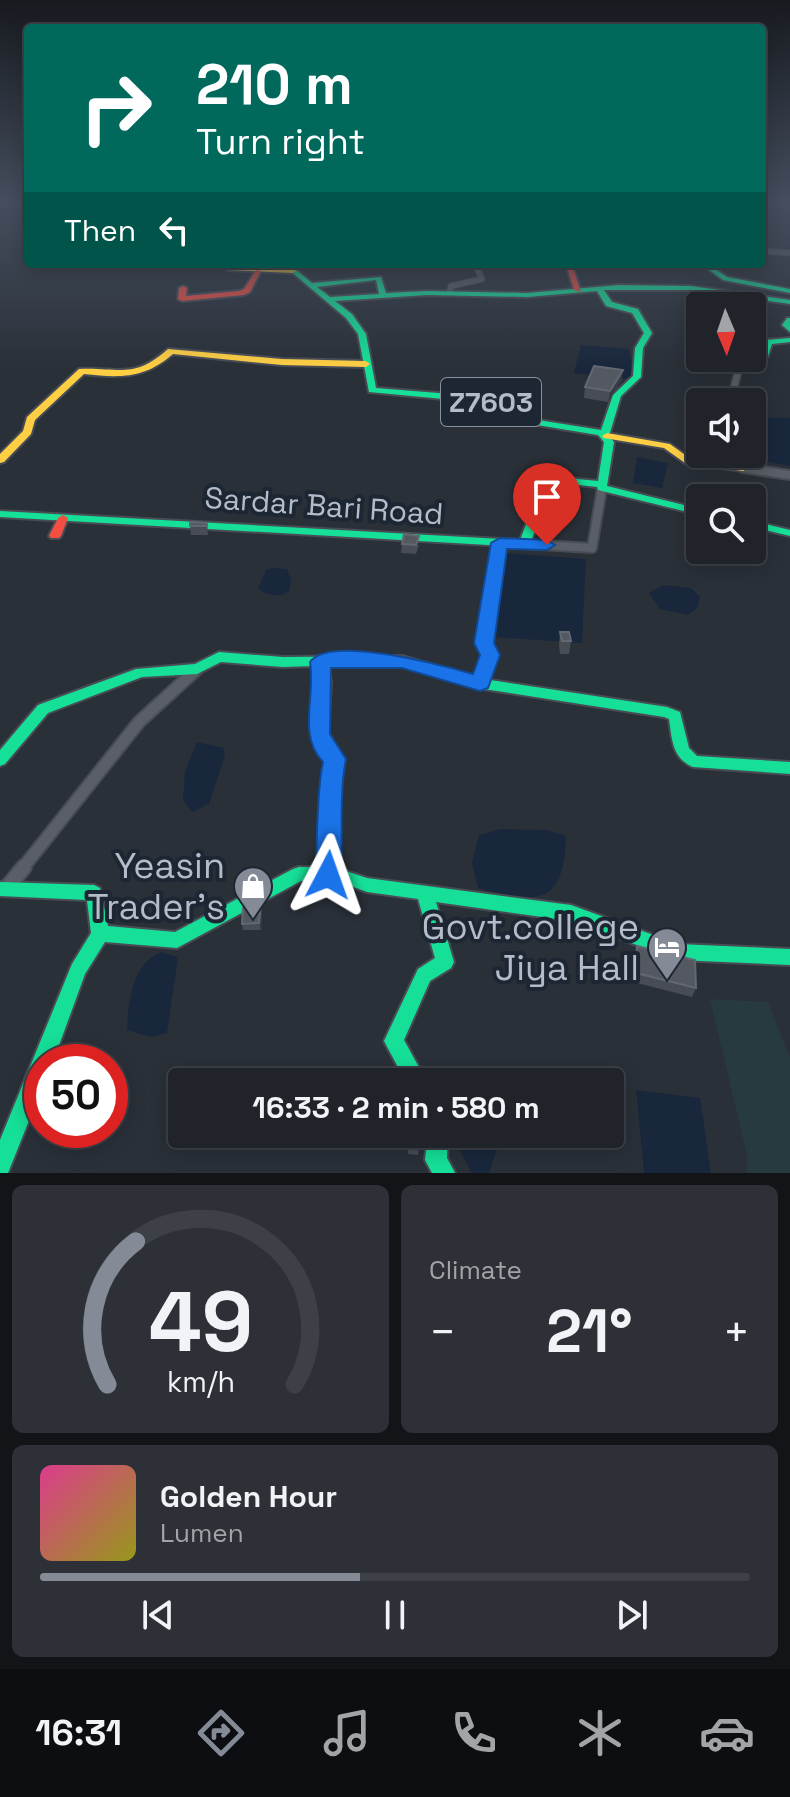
<!DOCTYPE html>
<meta charset="utf-8">
<style>
:root{--surface:#20242a;--page:#2d3036;--text:#f1f3f6;--muted:#a2a4a8;--line:#3d4147;--accent:#848b96}
body{margin:0;font-family:"Space Grotesk",sans-serif;background:var(--page);color:var(--text);height:100vh;display:flex;flex-direction:column;font-size:30px;white-space:nowrap}
*{box-sizing:border-box;margin:0}
p{font-size:26px;color:var(--muted)}
.icon{flex:none;width:44px;height:44px;fill:none;stroke:currentColor;stroke-width:2;stroke-linecap:round;stroke-linejoin:round}
.map{position:relative;height:1173px;overflow:hidden}
.drawer{display:flex;flex-direction:column;gap:12px;padding:12px;background:#121417;flex:1}
.drawer>*{flex:none}
.top-card{position:absolute;left:24px;top:24px;width:742px;height:244px;border-radius:8px;box-shadow:0 4px 20px #0003,0 0 0 2px var(--line);background:#00695c;color:#fff;overflow:hidden}
.needle{width:52px;rotate:178deg}
.tools{position:absolute;left:686px;top:292px;display:grid;gap:16px}
.tools a{display:grid;place-items:center;width:80px;height:80px;border-radius:8px;background:var(--surface);box-shadow:0 4px 20px #0003,0 0 0 2px var(--line);font-size:40px}
.speed{position:absolute;left:24px;top:1044px;display:flex;gap:16px;font-size:40px;font-weight:700;text-align:center}
.speed>*{display:grid;place-content:center;width:104px;height:104px;border-radius:50%;background:var(--surface);box-shadow:0 4px 20px #0003,0 0 0 2px var(--line);line-height:1}
.speed .limit{border:12px solid #d22;background:#fff;color:#111}
.pin{position:absolute;display:grid;place-items:center;width:68px;height:68px;color:#fff;margin:-82px -34px;border-radius:50% 50% 50% 0;rotate:-45deg;box-shadow:0 0 8px #0007}
.pin .icon{rotate:45deg}
.me{position:absolute;width:88px;margin:-44px;rotate:4deg;stroke-linejoin:round;filter:drop-shadow(0 0 6px #0008)}
.turn{display:flex;align-items:center;gap:28px;height:168px;padding:0 40px;font-size:36px}
.turn .icon{width:104px;height:104px;stroke-width:2.5}
.turn b{display:block;font-size:56px;line-height:68px}
.then{display:flex;align-items:center;height:76px;padding:0 40px;background:#0003;gap:16px;font-size:30px}
.big{font-size:60px;font-weight:600;line-height:1.1}
.drawer .tile{flex:1;display:flex;flex-direction:column;justify-content:center;gap:12px;min-width:0;padding:0 28px;border-radius:12px;background:var(--page)}
.drawer .dial{align-items:center;gap:0}
.dial svg{height:208px;overflow:visible;fill:none;stroke:var(--line);stroke-width:7;stroke-linecap:round;text-anchor:middle}
.dial text{fill:var(--text);stroke:none}
.song{display:flex;align-items:center;gap:24px}
.cover{width:96px;height:96px;border-radius:12px;background:linear-gradient(135deg,hsl(330 70% 55%),hsl(60 70% 35%))}
.played{height:8px;border-radius:4px;background:linear-gradient(90deg,var(--accent) 45%,var(--line) 45%)}
.keys{display:flex;justify-content:space-around;direction:ltr}
.heat{display:flex;justify-content:space-between;align-items:center;font-size:44px;direction:ltr}
.drawer .tiles{flex:1;display:grid;gap:12px;grid-template-columns:1fr 1fr}
.tile:last-child{grid-column:span 2}
.trip{position:absolute;left:168px;top:1068px;width:456px;height:80px;border-radius:8px;background:var(--surface);box-shadow:0 4px 20px #0003,0 0 0 2px var(--line);font-weight:600;line-height:80px;text-align:center}
.menu{display:flex;height:128px;justify-content:space-around;align-items:center;background:#0d0e11;color:var(--muted)}
.menu .icon{width:56px;height:56px}
.menu .active{color:var(--accent)}
.menu b{font-size:36px;color:var(--text)}
.map>svg:first-child{display:block}
.green{fill:#273a3e}
.water{fill:#19273c}
.lines{fill:none;stroke-linecap:round;stroke-linejoin:round}
.stream{stroke:#19273c;stroke-width:2}
.street-far4-casing{stroke:#484c55;stroke-width:7}
.street-far3-casing{stroke:#484c55;stroke-width:9}
.street-far2-casing{stroke:#484c55;stroke-width:12}
.street-far1-casing{stroke:#484c55;stroke-width:15}
.street-casing{stroke:#484c55;stroke-width:18}
.fast-casing{stroke:#484c55;stroke-width:4}
.slow-casing{stroke:#484c55;stroke-width:4}
.jam-casing{stroke:#484c55;stroke-width:4}
.street-far4{stroke:#5a5e66;stroke-width:5}
.street-far3{stroke:#5a5e66;stroke-width:6}
.street-far2{stroke:#5a5e66;stroke-width:8}
.street-far1{stroke:#5a5e66;stroke-width:11}
.street{stroke:#5a5e66;stroke-width:14}
.fast{fill:#16e098;fill-rule:evenodd}
.slow{fill:#ffcf43;fill-rule:evenodd}
.jam{fill:#f24e42;fill-rule:evenodd}
.wall{fill:#474c55}
.shaded-wall{fill:#373c44}
.building{fill:#535861;stroke:#626872;stroke-width:2}
.route{fill:#1a73e8;stroke:#114b97;stroke-width:2}
.labels{text-anchor:middle;stroke-width:8;stroke-linejoin:round;paint-order:stroke}
.shield{fill:#1d2633;stroke:#878f9c;stroke-width:2}
.shield-label{font-size:28px;font-weight:bold;fill:#b4bcc9}
.street-label{font-size:30px;fill:#b4bcc9;stroke:#1d2633}
.near-poi-label{font-size:36px;fill:#b4bcc9;stroke:#1d2633;text-anchor:end}
</style>
<div class="map">
<svg width="790" height="1173" viewBox="0 0 790 1173">
<rect width="100%" height="100%" fill="#2a3038"/>
<path class="green" d="M710 999 768 1002 790 1058V1173H747V1155Z"/>
<g class="water">
<path d="M581 345 629 349 634 377 622 379 574 373Z"/>
<path d="M752 417 790 418V466L747 458V454H752Z"/>
<path d="M637 457 668 463 662 488 633 483Z"/>
<path d="M504 553 586 559 582 643 491 637Z"/>
<path d="M272 568 287 569 291 579 290 590C280 599 269 596 258 589L266 570Z"/>
<path d="M664 585 691 588 700 597 697 609 688 615 660 609 649 593Z"/>
<path d="M197 742 224 748 225 756 209 804 192 812 183 800 185 772Z"/>
<path d="M501 829 547 830 566 836C564 905 538 905 478 888L472 863 479 835Z"/>
<path d="M161 952 178 957 167 1033 150 1037 127 1030C128 1003 132 963 161 952Z"/>
<path d="M636 1090 700 1098 711 1173H644Z"/>
<path d="M458 1134H502L489 1173H472L460 1151Z"/>
</g>
<g class="lines">
<g class="stream">
<path d="M360 538 405 541"/>
<path d="M419 542 497 547"/>
<path d="M503 547 521 548"/>
</g>
<defs>
<g id="street-far4">
<path d="M762 251 790 253"/>
<path d="M449 293 451 286 482 279 475 264"/>
</g>
<path id="street-far3" d="M736 402 734 387 742 358"/>
<g id="street-far2">
<path d="M742 454 743 468 790 475"/>
<path d="M524 544 592 548 602 488"/>
<path d="M486 634 500 543"/>
</g>
<g id="street-far1">
<path d="M484 643 486 632"/>
<path d="M22 869 139 722 197 669"/>
</g>
<path id="street" d="M6 889 24 867"/>
<g id="fast">
<path d="M282 264H289L312 283 381 277 386 293 427 291 527 293 619 285 691 286 790 300V304L691 290H604L612 302 638 309 652 333 643 348 641 377 621 396 609 436 614 442 607 486 700 509V515L598 490 597 487 553 482 530 544 524 547 0 517V511L520 540 545 476 598 481 604 442 598 435 501 419 495 416 491 405 486 403 369 392 358 334 346 318ZM376 280 379 294 330 297 317 287ZM597 291 606 306 632 313 644 333 635 348 633 376 613 395 601 430 506 415 502 413 498 401 488 397 376 388 366 334 352 314 335 301 427 295 527 297Z"/>
<path d="M701 264H708L727 277 790 289V293L723 280Z"/>
<path d="M787 318H790V332L782 325Z"/>
<path d="M790 338V342L772 344 768 356 752 358H750H752V354L762 352 766 340Z"/>
<path d="M752 521 790 530V536L752 527Z"/>
<path d="M219 652 283 657 402 656 477 678 667 707 680 712 689 748 697 756 790 762V774L693 767C672 758 672 739 669 719L664 717 477 688 402 666H328L331 681 328 732 342 759 337 868 367 878 571 905 678 944 790 949V965L678 960 571 921 436 902 454 962 451 968 430 981 404 1040 427 1082H406L384 1041 418 969 435 958 418 899 367 892 340 882 301 881 177 948 105 942 85 974 53 1062H42V1088L8 1173H0V1140L72 964 91 933 87 900 0 896V882L94 885 100 888 108 926 175 932 293 869 299 867H320L328 759 314 732 317 681 314 666 283 667 221 662 197 674 142 677 48 713 5 764 0 766V750L38 705 136 669 195 664Z"/>
<path d="M428 1134H448L447 1158 455 1173H432L425 1160Z"/>
</g>
<g id="slow">
<path d="M229 267 293 269 296 271 293 273 227 270V268Z"/>
<path d="M168 349 282 359 366 361 370 364 366 367 282 365 173 354C144 379 120 378 84 374L35 420 31 434 4 462 0 463V454L23 431 27 417 79 369C119 367 133 380 168 349Z"/>
<path d="M607 433 670 444 688 457 743 465 748 468 743 471 685 463 664 448 604 438 602 436Z"/>
<path d="M484 639 489 640 497 655 487 683 485 686H475L473 683 483 655 478 643Z"/>
</g>
<g id="jam">
<path d="M566 264 572 265 581 292 574 290Z"/>
<path d="M256 270 261 271 250 292 244 295 182 301 178 299 179 288 183 286 187 288 186 296 239 291 244 289Z"/>
<path d="M63 515 68 518 61 536 59 538H51L49 536 58 518Z"/>
</g>
</defs>
<use href="#street-far4" class="street-far4-casing"/>
<use href="#street-far3" class="street-far3-casing"/>
<use href="#street-far2" class="street-far2-casing"/>
<use href="#street-far1" class="street-far1-casing"/>
<use href="#street" class="street-casing"/>
<use href="#fast" class="fast-casing"/>
<use href="#slow" class="slow-casing"/>
<use href="#jam" class="jam-casing"/>
<use href="#street-far4" class="street-far4"/>
<use href="#street-far3" class="street-far3"/>
<use href="#street-far2" class="street-far2"/>
<use href="#street-far1" class="street-far1"/>
<use href="#street" class="street"/>
<use href="#fast" class="fast"/>
<use href="#slow" class="slow"/>
<use href="#jam" class="jam"/>
</g>
<g class="wall">
<path d="M217 264H229L224 268H217Z"/>
<path d="M623 370 621 381 608 402 584 398 585 387Z"/>
<path d="M207 523 208 535H191L190 526Z"/>
<path d="M402 544 419 545 416 554 401 553Z"/>
<path d="M560 632 571 641 569 654H560L559 645Z"/>
<path d="M262 909 261 930H243L242 924Z"/>
<path d="M637 946 696 988 692 997 633 982 634 955Z"/>
<path d="M420 1134 418 1155 408 1154V1143Z"/>
</g>
<g class="shaded-wall">
<path d="M623 370 621 381 608 402 610 391Z"/>
<path d="M261 902 262 909 261 930 259 923Z"/>
</g>
<g class="building">
<path d="M594 366 623 370 610 391 585 387Z"/>
<path d="M190 522 207 523V526H190Z"/>
<path d="M404 534 419 536 416 545 402 544Z"/>
<path d="M560 632H569L571 641H562Z"/>
<path d="M261 902 259 923 242 924 243 908Z"/>
<path d="M637 946 695 960 696 988 636 973Z"/>
<path d="M409 1134H419L418 1144 408 1143Z"/>
</g>
<linearGradient id="sky" x2="0" y2="1"><stop stop-color="#171a1f"/><stop offset="0.55" stop-color="#444e5e"/><stop offset="1" stop-color="#444e5e" stop-opacity="0"/></linearGradient>
<rect width="790" height="368" fill="url(#sky)"/>
<path class="route" d="M500 538 547 540 555 545 547 550 507 549 494 643 500 655 488 688 480 691 402 668H331L330 734 346 759C339 795 343 838 341 875L337 883 328 886 319 883 315 875C318 840 316 794 323 762 297 735 316 695 310 662 329 634 445 666 473 674L480 655 474 643 491 543Z"/>
<defs>
<symbol id="shop-pin" viewBox="-11 -11 22 30"><path d="M0 17L-7.5 6A9.5 9.5 0 1 1 7.5 6Z" fill="#848b96" stroke="#1d2633"/><path d="M-5-2.5h2.3a2.7 3.5 0 0 1 5.4 0H5L5.5 6h-11ZM-1.5-2.5h3a1.5 2.3 0 0 0-3 0Z" fill="#fff"/></symbol>
<symbol id="hotel-pin" viewBox="-11 -11 22 30"><path d="M0 17L-7.5 6A9.5 9.5 0 1 1 7.5 6Z" fill="#848b96" stroke="#1d2633"/><path d="M-6-4.5h1.5V1H6V5H4.5V3h-9V5H-6ZM-4 0a1.8 1.8 0 1 1 3.6 0ZM.5 0V-2.5h3Q6-2.5 6 0Z" fill="#fff"/></symbol>
</defs>
<g fill-rule="evenodd">
<use href="#shop-pin" x="231" y="864" width="44" height="60"/>
<use href="#hotel-pin" x="645" y="925" width="44" height="60"/>
</g>
<g class="labels">
<rect class="shield" x="441" y="378" width="100" height="48" rx="6"/>
<g class="shield-label">
<text x="491" y="412">Z7603</text>
</g>
<g class="street-label">
<text transform="translate(324 506) rotate(4)" y="10">Sardar Bari Road</text>
</g>
<g class="near-poi-label">
<text x="225" y="878">Yeasin<tspan x="225" dy="41">Trader's</tspan></text>
<text x="639" y="939">Govt.college<tspan x="639" dy="41">Jiya Hall</tspan></text>
</g>
</g>
</svg>
<div class="tools">
<a><svg class="needle" viewBox="-14 -14 28 28"><path d="M0-13l5 13h-10z" fill="#e53935"/><path d="M0 13l5-13h-10z" fill="#a2a4a8"/></svg></a>
<a><svg class="icon" aria-label="sound" viewBox="0 0 24 24"><path d="M4 9h4l5-4v14l-5-4H4zM17 9q2 3 0 6"/></svg></a>
<a><svg class="icon" aria-label="search" viewBox="0 0 24 24"><circle cx="10" cy="10" r="6"/><path d="M15 15l6 6"/></svg></a>
</div>
<div class="speed"><div class="limit">50</div></div>
<div class="pin" style="left:547px;top:545px;background:#d93025"><svg class="icon" aria-label="arrive" viewBox="0 0 24 24"><path d="M6 21V4h12l-3 4 3 4H6"/></svg></div>
<svg class="me" style="left:328px;top:875px" viewBox="-20 -20 40 40"><path d="M0-17L14 15 0 8-14 15z" fill="#1a73e8" stroke="#fff" stroke-width="4"/></svg>
<div class="trip">16:33 · 2 min · 580 m</div>
<div class="top-card">
<div class="turn"><svg class="icon" aria-label="right" viewBox="0 0 24 24"><path d="M7 20v-9h11M14 6l5 5-5 5"/></svg><div><b>210 m</b>Turn right</div></div>
<div class="then">Then<svg class="icon" aria-label="left" viewBox="0 0 24 24"><path d="M17 20v-9H6M10 6l-5 5 5 5"/></svg></div>
</div>
</div>
<section class="drawer">
<div class="tiles">
<div class="tile dial"><svg viewBox="0 0 100 80">
<path d="M14 69A42 42 0 1 1 86 69"/>
<path d="M14 69A42 42 0 0 1 25 14" stroke="#848b96"/>
<text x="50" y="56" font-size="32" font-weight="700">49</text>
<text x="50" y="72" font-size="11">km/h</text>
</svg></div>
<div class="tile"><p>Climate</p>
<div class="heat"><a>−</a><b class="big">21°</b><a>+</a></div>
</div>
<div class="tile">
<div class="song"><i class="cover"></i><div><b>Golden Hour</b><p>Lumen</p></div></div>
<div class="played"></div>
<div class="keys"><svg class="icon" aria-label="previous" viewBox="0 0 24 24"><path d="M18 5L8 12l10 7zM5 5v14"/></svg><svg class="icon" aria-label="pause" viewBox="0 0 24 24"><path d="M8 5v14M16 5v14"/></svg><svg class="icon" aria-label="next" viewBox="0 0 24 24"><path d="M6 5l10 7-10 7zM19 5v14"/></svg></div>
</div>
</div>
</section>
<nav class="menu">
<b>16:31</b>
<svg class="icon active" aria-label="directions" viewBox="0 0 24 24"><path d="M12 3l9 9-9 9-9-9zM9 14v-3h6M13 9l2 2-2 2"/></svg>
<svg class="icon" aria-label="music" viewBox="0 0 24 24"><path d="M9 18V5l10-2v13"/><circle cx="6" cy="18" r="3"/><circle cx="16" cy="16" r="3"/></svg>
<svg class="icon" aria-label="phone" viewBox="0 0 24 24"><path d="M5 4h4l2 5-3 2q2 4 5 5l2-3 5 2v4C11 20 4 13 5 4z"/></svg>
<svg class="icon" aria-label="climate" viewBox="0 0 24 24"><path d="M12 3v18M4 7l16 10M4 17L20 7"/></svg>
<svg class="icon" aria-label="car" viewBox="0 0 24 24"><path d="M5 17H2v-5l4-1 3-4h7l3 4 3 1v5h-3M9 17h6M6 11h13"/><circle cx="7" cy="17" r="2"/><circle cx="17" cy="17" r="2"/></svg>
</nav>
